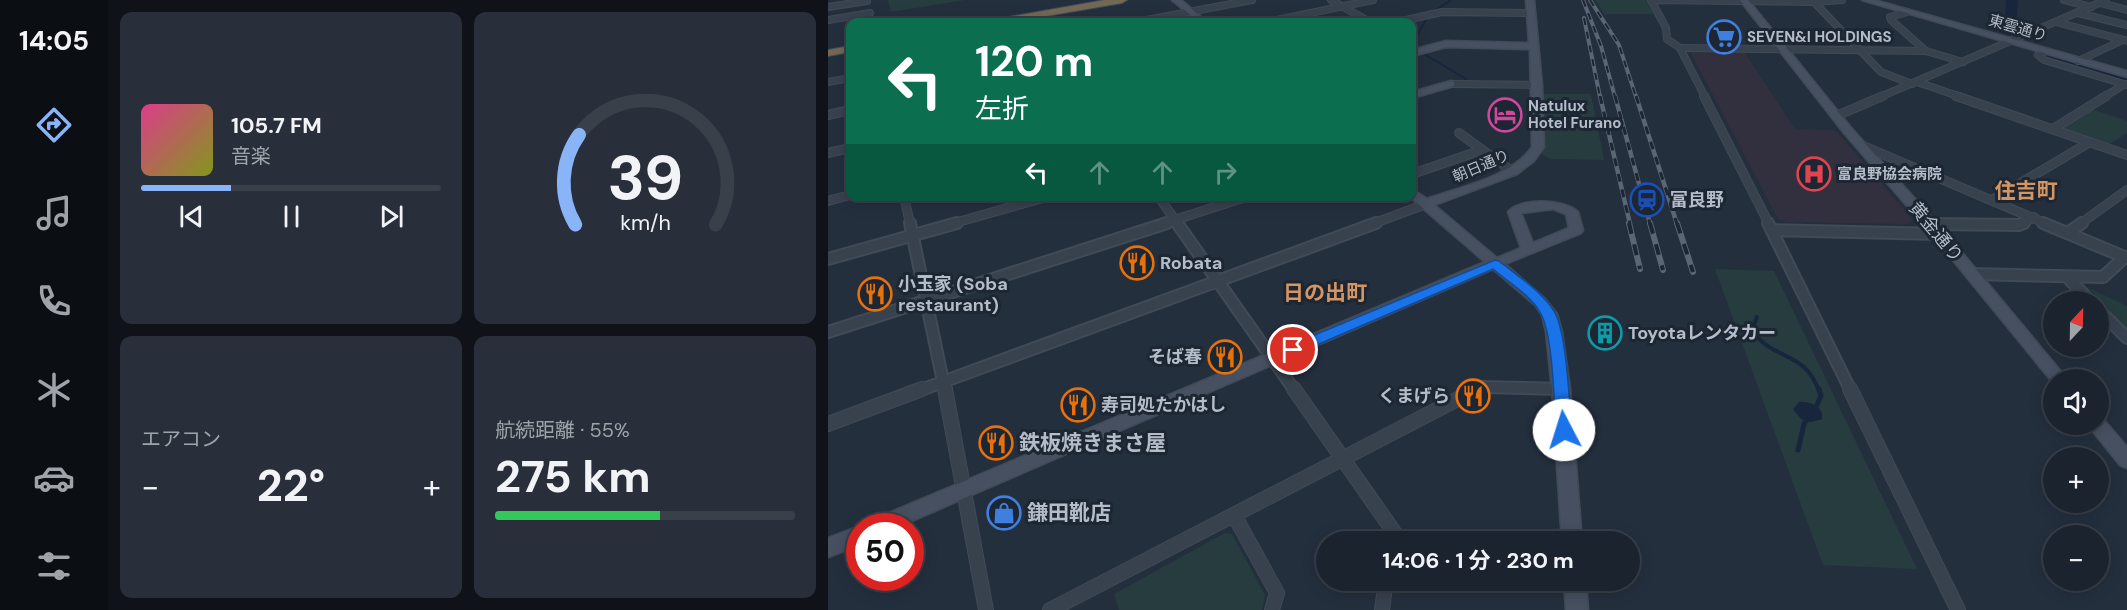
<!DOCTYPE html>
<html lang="ja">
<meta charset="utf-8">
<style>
:root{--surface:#1b232e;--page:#282f3a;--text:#f1f3f6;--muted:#a0a4aa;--line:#39404a;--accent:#8ab4f8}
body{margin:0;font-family:"DM Sans","Noto Sans JP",sans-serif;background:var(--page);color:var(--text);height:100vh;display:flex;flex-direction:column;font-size:22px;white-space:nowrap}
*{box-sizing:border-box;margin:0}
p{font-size:20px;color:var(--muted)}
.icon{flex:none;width:33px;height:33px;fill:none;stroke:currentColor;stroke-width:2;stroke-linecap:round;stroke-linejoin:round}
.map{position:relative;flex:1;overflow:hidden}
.side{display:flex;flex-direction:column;gap:12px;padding:12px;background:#0f1319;width:720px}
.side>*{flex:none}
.banner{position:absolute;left:18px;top:18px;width:570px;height:183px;border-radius:12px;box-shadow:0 3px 15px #0003,0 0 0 2px var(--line);background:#0b6e4f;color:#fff;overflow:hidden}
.needle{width:39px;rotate:22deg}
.tools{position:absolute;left:1215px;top:291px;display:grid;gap:12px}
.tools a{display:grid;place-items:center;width:66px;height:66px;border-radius:50%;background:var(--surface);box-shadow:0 3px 15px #0003,0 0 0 2px var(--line);font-size:30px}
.speed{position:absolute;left:18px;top:513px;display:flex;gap:12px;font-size:30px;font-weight:700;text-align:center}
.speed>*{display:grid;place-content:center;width:78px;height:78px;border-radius:50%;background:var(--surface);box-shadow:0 3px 15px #0003,0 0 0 2px var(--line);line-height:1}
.speed .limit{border:9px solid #d22;background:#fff;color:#111}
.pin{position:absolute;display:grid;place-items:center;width:51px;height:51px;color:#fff;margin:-26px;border:3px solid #fff;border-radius:50%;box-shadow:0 2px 6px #0007}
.me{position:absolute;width:66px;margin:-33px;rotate:355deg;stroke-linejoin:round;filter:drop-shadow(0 0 4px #0008)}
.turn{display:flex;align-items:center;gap:21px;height:126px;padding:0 30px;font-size:27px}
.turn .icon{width:78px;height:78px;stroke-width:2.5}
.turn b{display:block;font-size:42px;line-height:51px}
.lanes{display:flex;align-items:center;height:57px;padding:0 30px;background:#0003;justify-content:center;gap:30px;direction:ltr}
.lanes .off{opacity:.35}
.big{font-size:45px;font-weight:700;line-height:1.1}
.side .widget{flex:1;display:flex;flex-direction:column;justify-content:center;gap:9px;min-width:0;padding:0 21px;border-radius:12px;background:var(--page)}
.side .dial{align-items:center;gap:0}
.dial svg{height:156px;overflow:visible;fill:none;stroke:var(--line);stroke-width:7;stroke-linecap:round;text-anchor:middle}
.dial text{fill:var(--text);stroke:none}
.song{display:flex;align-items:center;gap:18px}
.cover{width:72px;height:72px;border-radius:9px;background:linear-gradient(135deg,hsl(330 70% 55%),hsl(70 70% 35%))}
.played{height:6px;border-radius:3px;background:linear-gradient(90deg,var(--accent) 30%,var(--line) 30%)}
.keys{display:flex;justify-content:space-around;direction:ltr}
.heat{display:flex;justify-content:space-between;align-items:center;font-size:33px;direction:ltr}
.charge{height:9px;border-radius:4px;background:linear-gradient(90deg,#34c759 55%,var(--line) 0)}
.side .tiles{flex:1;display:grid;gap:12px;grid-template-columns:repeat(2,1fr)}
.trip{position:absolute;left:488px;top:531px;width:324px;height:60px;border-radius:30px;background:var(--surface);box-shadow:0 3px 15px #0003,0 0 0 2px var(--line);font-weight:700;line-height:60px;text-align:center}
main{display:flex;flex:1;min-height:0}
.menu{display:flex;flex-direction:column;width:108px;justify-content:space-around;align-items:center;background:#0b0e12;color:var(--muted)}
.menu .icon{width:42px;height:42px}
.menu .active{color:var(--accent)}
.menu b{font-size:27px;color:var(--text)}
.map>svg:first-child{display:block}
.medical{fill:#32303f}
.green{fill:#263c3f}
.water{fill:#17263c}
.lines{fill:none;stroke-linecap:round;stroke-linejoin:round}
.stream-far2{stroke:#17263c;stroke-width:2}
.stream-far1{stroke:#17263c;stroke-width:4}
.stream{stroke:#17263c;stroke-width:5}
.river{fill:#17263c;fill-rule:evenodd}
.street-far3-casing{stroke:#414a57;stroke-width:8}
.street-far2-casing{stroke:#414a57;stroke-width:10}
.street-far1-casing{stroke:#414a57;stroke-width:14}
.street-casing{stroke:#414a57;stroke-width:16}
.secondary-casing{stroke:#414a57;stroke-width:3}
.highway-casing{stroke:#434c59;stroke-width:2}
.street-far3{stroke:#38414e;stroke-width:6}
.street-far2{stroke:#38414e;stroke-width:8}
.street-far1{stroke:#38414e;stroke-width:10}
.street{stroke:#38414e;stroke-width:14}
.secondary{fill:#465061;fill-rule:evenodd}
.highway{fill:#746855;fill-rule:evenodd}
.rail-far2-casing{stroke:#5a6575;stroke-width:4}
.rail-far1-casing{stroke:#5a6575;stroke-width:4.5}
.rail-casing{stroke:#5a6575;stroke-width:6}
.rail-far2{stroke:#1d2633;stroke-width:2;stroke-dasharray:7;stroke-linecap:butt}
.rail-far1{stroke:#1d2633;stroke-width:3;stroke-dasharray:8;stroke-linecap:butt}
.rail{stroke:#1d2633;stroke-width:4;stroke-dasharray:11;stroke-linecap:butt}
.route{fill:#1a73e8;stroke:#114b97;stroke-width:1.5}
.labels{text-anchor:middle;stroke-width:6;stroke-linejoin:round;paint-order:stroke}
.far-street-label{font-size:15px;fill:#b4bcc9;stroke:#1d2633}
.far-poi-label{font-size:15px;font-weight:bold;fill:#b4bcc9;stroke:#1d2633;text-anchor:start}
.poi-label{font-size:18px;font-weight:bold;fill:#b4bcc9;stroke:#1d2633;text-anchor:start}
.street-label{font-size:18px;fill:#b4bcc9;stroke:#1d2633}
.quarter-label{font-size:21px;font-weight:bold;fill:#d59563;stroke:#1d2633}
.near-poi-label{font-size:21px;font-weight:bold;fill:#b4bcc9;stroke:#1d2633;text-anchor:start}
</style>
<main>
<nav class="menu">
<b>14:05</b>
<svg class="icon active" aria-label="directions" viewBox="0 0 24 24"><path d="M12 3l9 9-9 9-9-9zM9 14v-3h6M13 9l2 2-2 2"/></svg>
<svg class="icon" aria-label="music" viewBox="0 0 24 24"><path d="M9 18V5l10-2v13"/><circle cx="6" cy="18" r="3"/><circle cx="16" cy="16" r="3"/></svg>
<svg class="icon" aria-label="phone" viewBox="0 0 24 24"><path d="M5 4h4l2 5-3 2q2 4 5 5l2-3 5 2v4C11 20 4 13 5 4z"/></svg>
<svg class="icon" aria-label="climate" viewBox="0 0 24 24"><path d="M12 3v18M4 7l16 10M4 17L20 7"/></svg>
<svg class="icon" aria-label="car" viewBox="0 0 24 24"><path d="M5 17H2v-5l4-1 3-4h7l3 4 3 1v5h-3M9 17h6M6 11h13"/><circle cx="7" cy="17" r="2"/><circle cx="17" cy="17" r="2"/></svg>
<svg class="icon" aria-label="filters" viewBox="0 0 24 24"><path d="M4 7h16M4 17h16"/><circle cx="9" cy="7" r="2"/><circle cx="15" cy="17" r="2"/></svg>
</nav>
<section class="side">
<div class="tiles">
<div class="widget">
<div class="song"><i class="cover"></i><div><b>105.7 FM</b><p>音楽</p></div></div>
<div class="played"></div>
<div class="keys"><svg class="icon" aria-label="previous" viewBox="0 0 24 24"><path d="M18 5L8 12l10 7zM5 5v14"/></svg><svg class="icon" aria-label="pause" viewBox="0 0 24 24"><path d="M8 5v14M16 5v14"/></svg><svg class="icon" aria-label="next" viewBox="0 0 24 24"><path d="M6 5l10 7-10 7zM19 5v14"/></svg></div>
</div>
<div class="widget dial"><svg viewBox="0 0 100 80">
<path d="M14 69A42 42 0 1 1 86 69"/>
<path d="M14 69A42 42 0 0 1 16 23" stroke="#8ab4f8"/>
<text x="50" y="56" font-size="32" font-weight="700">39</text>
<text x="50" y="72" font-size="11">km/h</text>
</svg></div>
<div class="widget"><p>エアコン</p>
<div class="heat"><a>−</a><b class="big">22°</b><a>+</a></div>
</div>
<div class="widget"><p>航続距離 · 55%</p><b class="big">275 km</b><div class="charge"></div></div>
</div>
</section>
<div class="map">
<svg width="1299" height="610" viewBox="0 0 1299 610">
<rect width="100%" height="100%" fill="#242f3e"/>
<path class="medical" d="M916 52 967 129 1007 130 1085 220 1079 224 958 222 950 219 863 53Z"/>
<g class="green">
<path d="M60 0H137L63 12Z"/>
<path d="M767 0H818L825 14H777Z"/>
<path d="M715 94H763L776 160 723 159 712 153C721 134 717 114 715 94Z"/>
<path d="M1264 109 1299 121V133L1280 145 1232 128Z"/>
<path d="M887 269 946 271 1089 569 995 565Z"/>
<path d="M1261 288 1299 306V329Z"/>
<path d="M397 533 404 534 437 595 434 610H291L286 594Z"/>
</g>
<path class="water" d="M971 402C980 401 989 404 994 413V419L983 422 973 419 965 409Z"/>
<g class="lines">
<g class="stream-far2">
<path d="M608 10 623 0"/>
<path d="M584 43 598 20"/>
<path d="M584 46 586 48"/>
<path d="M596 54 638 79"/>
</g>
<path class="stream-far1" d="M929 317 924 330C945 362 976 349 991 391"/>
<g class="stream">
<path d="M987 409 993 396 991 389"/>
<path d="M970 450 976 424 980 418"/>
</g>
<g class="river">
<path d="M1178 0H1190L1189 18 1197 32 1195 35H1185L1177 18Z"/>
<path d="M1223 54 1299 76V86L1218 61 1216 58Z"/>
</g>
<defs>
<g id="street-far3">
<path d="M503 0 542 22"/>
<path d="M1236 0 1263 7"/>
<path d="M986 2 1053 72 1084 84"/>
<path d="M1272 3 1299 10"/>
<path d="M0 7 39 1"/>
<path d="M1079 12 1062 17 1063 20 1098 51"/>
<path d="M1250 13 1299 25"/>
<path d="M0 20 42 13"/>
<path d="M308 22 424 0"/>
<path d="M439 22 545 0"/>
<path d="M569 22 614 12 703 13"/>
<path d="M1228 22 1299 41"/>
<path d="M852 48 1098 51 1135 62"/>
<path d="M1217 51 1210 55 1216 60 1299 85"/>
<path d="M1250 61 1295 40"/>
<path d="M0 82 22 78"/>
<path d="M1089 82 1133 97"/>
<path d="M623 84 709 85"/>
<path d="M877 97 852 48 839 39 838 28 823 0 986 2 1014 0"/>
<path d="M1052 97 1278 0"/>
<path d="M1276 97 1297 84"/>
</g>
<g id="street-far2">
<path d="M876 96 941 224"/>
<path d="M1128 96 1299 155"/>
<path d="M0 115 22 110"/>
<path d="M1008 116 1055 96"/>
<path d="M1225 129 1278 96"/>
<path d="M631 133 685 172"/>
<path d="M1033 145 1219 224"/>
<path d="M0 153 22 148"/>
<path d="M584 174 654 150"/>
<path d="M76 196 82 224"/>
<path d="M330 196 350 224"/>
<path d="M1164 200 1262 142"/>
<path d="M0 201 22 195"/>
<path d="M123 224 222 196"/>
<path d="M334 224 421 196"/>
<path d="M544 224 598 204"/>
<path d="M1102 224H1104"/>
<path d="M1193 224 1206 217"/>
<path d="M1252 224 1299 190"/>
</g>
<g id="street-far1">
<path d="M82 223 117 391"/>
<path d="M349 223 467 391"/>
<path d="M940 223 1023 391"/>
<path d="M1215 223 1299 258"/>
<path d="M1102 224 1191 225 1196 223"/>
<path d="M944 230 1111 234"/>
<path d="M1241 232 1254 223"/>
<path d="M0 259 129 223"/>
<path d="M1143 274 1275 277 1297 257"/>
<path d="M1239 277 1263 302"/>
<path d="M1270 309 1299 338"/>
<path d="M0 332 339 223"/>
<path d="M90 391 548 223"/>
<path d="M646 391 654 387 733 389"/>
</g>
<g id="street">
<path d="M117 389 158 610"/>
<path d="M466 389 566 532 564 542"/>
<path d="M1022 389 1130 610"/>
<path d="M0 424 94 389"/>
<path d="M406 515 449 593 444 610"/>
<path d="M222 610 649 389"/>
<path d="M554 610 558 580"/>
</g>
<g id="secondary">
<path d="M344 0H353L379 22H371Z"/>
<path d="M698 0H706L714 85 716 147 706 161 689 174 606 205 669 258 693 248 680 212C692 197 737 199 750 212L755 230 753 233 677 264 717 299 729 314 734 332 742 389 754 542H734L724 389 718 332 714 315 707 305 665 269 72 526H41L44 520 657 262 581 196H584V189L599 199C632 187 684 177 704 147L702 49 618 47 584 56V50L618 41 701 43ZM725 209 738 214 741 228 705 243 693 213Z"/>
<path d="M912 0H920L1024 129 1116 231 1240 380H1226V384L1106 237 1016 133Z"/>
<path d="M1034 0H1046L1299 71V77Z"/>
<path d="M623 81 626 82V86L584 98V92Z"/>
<path d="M1270 418 1275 419 1299 447V468L1292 465 1263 429 1260 424H1270Z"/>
<path d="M32 526V545L0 557V538Z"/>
<path d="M736 580H758L760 610H738Z"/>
</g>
<g id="highway">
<path d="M277 0H299L294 3 184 22H164L169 19Z"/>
<path d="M22 46V52L0 56V50Z"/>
</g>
</defs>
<use href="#street-far3" class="street-far3-casing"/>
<use href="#street-far2" class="street-far2-casing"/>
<use href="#street-far1" class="street-far1-casing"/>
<use href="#street" class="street-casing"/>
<use href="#secondary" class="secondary-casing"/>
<use href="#highway" class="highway-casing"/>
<use href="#street-far3" class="street-far3"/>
<use href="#street-far2" class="street-far2"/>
<use href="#street-far1" class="street-far1"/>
<use href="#street" class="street"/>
<use href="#secondary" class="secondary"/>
<use href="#highway" class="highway"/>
<defs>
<g id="rail-far2">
<path d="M755 0 773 46 787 97"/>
<path d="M762 0 791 45 808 97"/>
<path d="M756 18 772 97"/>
</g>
<g id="rail-far1">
<path d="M772 96 802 224"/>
<path d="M787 96 822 224"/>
<path d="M808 96 849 224"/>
</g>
<g id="rail">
<path d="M801 223 812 269"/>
<path d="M822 223 835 270"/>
<path d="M849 223 865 272"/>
</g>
</defs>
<use href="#rail-far2" class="rail-far2-casing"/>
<use href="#rail-far1" class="rail-far1-casing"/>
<use href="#rail" class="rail-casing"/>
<use href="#rail-far2" class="rail-far2"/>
<use href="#rail-far1" class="rail-far1"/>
<use href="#rail" class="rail"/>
</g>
<path class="route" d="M667 260 671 261C690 276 713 291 726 311 739 332 741 403 744 430L742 435 736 436 730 435 728 430C726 403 725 335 713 314 704 296 680 282 665 269L470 353H460L458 350 460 346Z"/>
<defs>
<symbol id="supermarket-ring" viewBox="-11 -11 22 22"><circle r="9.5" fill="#1d2633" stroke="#3f7fe0" stroke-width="1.5"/><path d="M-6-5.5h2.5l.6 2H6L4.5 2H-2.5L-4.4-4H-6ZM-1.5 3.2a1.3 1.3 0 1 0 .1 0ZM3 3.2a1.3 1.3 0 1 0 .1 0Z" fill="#3f7fe0"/></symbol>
<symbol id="hotel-ring" viewBox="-11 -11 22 22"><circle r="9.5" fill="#1d2633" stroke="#d1479c" stroke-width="1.5"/><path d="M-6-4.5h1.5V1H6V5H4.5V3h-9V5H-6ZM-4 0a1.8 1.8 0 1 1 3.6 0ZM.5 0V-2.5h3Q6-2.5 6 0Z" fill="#d1479c"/></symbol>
<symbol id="hospital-ring" viewBox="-11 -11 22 22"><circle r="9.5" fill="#1d2633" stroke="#e0444e" stroke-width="1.5"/><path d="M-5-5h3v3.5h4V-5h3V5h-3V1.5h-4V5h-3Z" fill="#e0444e"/></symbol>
<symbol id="station-ring" viewBox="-11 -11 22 22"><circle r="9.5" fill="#1d2633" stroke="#1a4fb4" stroke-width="1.5"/><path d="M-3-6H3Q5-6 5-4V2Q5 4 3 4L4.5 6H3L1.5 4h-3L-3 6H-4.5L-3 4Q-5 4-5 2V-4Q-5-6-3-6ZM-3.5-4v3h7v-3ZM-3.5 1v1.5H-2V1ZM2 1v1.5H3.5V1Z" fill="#1a4fb4"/></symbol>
<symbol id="restaurant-ring" viewBox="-11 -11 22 22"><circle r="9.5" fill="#1d2633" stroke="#e8710a" stroke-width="1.5"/><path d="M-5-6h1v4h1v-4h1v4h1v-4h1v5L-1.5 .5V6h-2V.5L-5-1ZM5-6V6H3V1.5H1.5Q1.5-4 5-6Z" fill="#e8710a"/></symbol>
<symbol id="building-ring" viewBox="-11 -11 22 22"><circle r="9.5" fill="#1d2633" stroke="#0f9aa8" stroke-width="1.5"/><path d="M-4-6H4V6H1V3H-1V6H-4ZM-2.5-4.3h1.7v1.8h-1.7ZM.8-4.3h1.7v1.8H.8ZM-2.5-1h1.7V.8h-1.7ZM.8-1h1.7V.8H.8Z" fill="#0f9aa8"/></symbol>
<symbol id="shop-ring" viewBox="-11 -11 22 22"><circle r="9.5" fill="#1d2633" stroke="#3f7fe0" stroke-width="1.5"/><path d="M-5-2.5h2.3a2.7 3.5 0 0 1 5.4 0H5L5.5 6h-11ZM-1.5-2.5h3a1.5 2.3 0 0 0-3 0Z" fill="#3f7fe0"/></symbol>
</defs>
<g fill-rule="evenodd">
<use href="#supermarket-ring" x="877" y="18" width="38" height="38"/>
<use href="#hotel-ring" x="658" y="96" width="38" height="38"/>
<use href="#hospital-ring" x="967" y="155" width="38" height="38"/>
<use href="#station-ring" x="800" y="181" width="38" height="38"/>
<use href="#restaurant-ring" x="290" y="244" width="38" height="38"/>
<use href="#restaurant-ring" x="28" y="275" width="38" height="38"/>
<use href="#building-ring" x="758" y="314" width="38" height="38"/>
<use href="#restaurant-ring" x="378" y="338" width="38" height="38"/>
<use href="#restaurant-ring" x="626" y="377" width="38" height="38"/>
<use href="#restaurant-ring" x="231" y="386" width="38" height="38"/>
<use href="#restaurant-ring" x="149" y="424" width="38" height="38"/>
<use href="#shop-ring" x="157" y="494" width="38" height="38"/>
</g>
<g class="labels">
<g class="far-street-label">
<text transform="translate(1190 28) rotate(16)" y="5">東雲通り</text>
<text transform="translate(653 166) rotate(-23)" y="5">朝日通り</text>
</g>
<g class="far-poi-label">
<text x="919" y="42">SEVEN&amp;I HOLDINGS</text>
<text x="700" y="111">Natulux<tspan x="700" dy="17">Hotel Furano</tspan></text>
<text x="1009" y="179">富良野協会病院</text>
</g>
<g class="poi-label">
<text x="842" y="206">富良野</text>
<text x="332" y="269">Robata</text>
<text x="70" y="290">小玉家 (Soba<tspan x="70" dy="21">restaurant)</tspan></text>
<text x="800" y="339">Toyotaレンタカー</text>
<text x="374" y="363" text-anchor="end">そば春</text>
<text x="622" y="402" text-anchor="end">くまげら</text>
<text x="273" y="411">寿司処たかはし</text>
</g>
<g class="street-label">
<text transform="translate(1108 232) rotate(50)" y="6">黄金通り</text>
</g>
<g class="quarter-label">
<text x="1198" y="198">住吉町</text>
<text x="497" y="300">日の出町</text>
</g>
<g class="near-poi-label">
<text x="191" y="450">鉄板焼きまさ屋</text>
<text x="199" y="520">鎌田靴店</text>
</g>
</g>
</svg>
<div class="tools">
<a><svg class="needle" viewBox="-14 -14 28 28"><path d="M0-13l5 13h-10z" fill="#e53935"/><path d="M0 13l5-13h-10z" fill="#a0a4aa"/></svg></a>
<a><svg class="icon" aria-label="sound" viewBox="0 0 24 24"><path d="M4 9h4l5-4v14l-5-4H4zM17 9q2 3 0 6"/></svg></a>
<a>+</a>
<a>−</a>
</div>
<div class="speed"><div class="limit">50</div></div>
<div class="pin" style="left:465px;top:350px;background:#d93025"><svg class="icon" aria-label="arrive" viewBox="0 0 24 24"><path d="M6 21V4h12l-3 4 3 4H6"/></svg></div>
<svg class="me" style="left:736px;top:430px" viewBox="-20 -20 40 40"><circle r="19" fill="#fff"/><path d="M0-13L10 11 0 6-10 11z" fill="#1a73e8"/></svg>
<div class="trip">14:06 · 1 分 · 230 m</div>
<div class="banner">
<div class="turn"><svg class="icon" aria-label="left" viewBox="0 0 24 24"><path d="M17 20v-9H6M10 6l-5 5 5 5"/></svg><div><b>120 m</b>左折</div></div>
<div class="lanes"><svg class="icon" aria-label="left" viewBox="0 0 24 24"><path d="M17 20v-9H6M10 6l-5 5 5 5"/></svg><svg class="icon off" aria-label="ahead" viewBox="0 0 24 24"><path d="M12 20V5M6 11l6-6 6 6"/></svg><svg class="icon off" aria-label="ahead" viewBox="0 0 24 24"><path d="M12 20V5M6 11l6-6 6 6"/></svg><svg class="icon off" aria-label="right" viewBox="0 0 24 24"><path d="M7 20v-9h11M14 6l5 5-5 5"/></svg></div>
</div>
</div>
</main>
